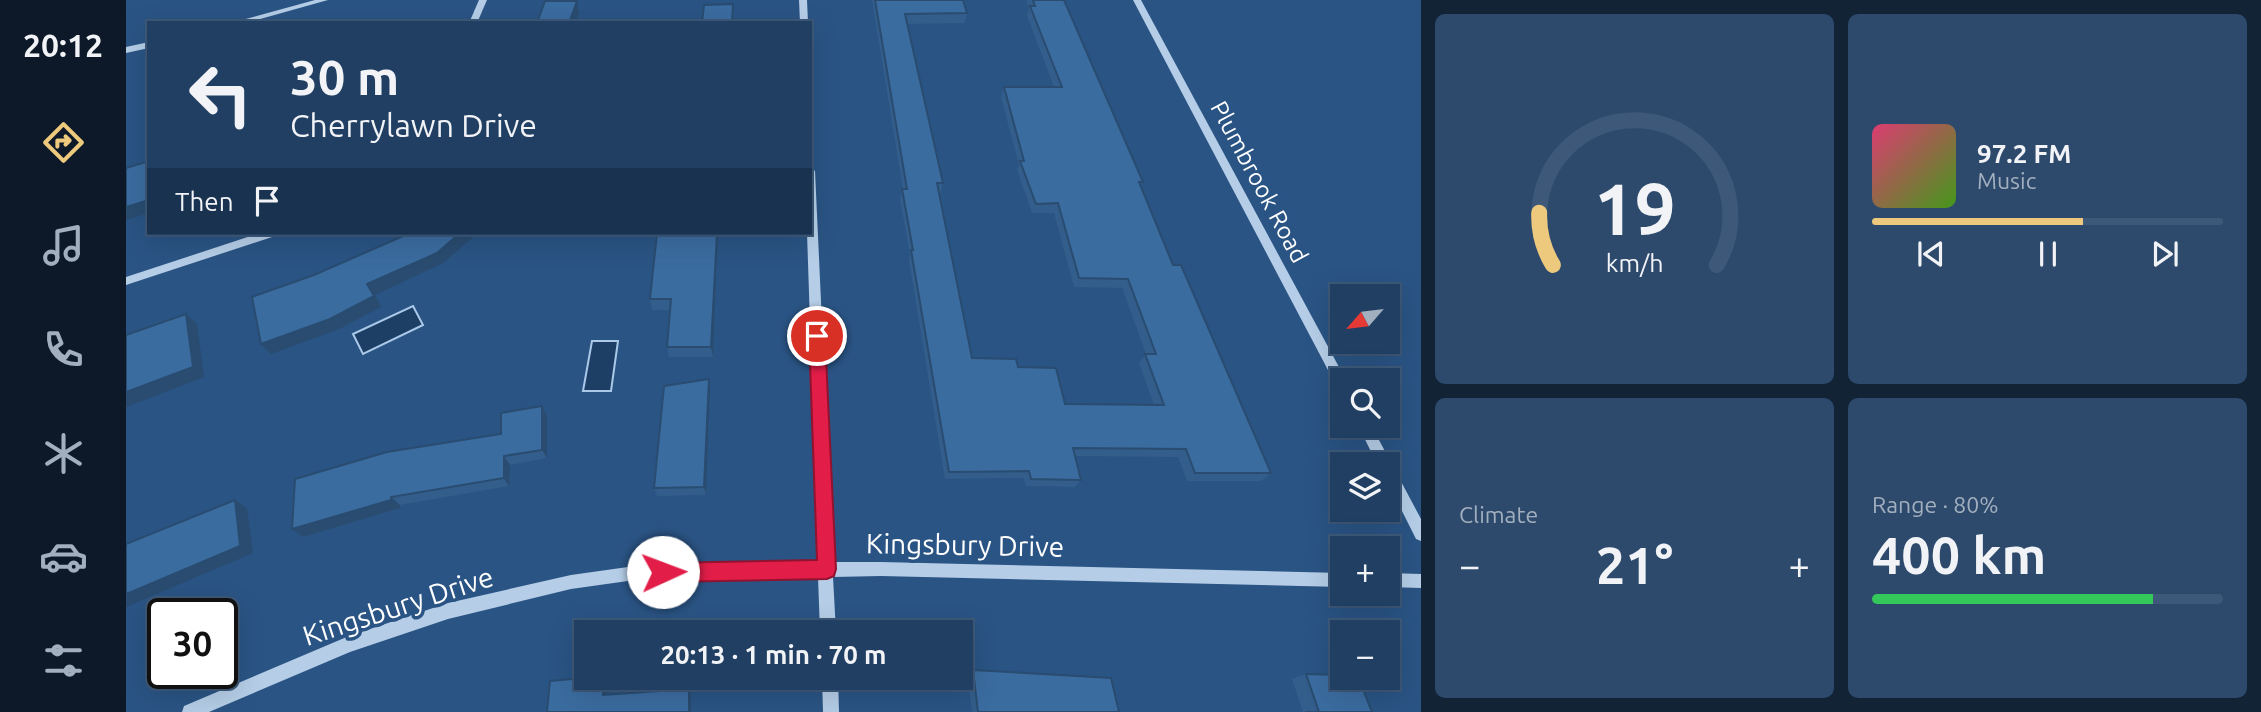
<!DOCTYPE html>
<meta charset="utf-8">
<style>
:root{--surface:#203f63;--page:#2d4a6c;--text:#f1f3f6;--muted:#a2afbe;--line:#3d5878;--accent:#edc97d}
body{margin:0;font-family:Ubuntu,sans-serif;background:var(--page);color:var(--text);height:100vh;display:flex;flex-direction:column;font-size:26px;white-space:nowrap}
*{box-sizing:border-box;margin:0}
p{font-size:23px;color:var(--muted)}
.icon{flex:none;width:38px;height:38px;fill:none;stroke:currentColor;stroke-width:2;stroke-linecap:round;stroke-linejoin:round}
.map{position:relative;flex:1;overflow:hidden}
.sheet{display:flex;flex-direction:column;gap:14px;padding:14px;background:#122336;width:840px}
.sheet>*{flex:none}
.hud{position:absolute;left:21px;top:21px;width:665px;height:214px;border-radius:0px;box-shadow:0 7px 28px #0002,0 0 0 2px var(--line);background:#203f63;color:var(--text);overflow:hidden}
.needle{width:46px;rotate:242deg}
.buttons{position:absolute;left:1204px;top:284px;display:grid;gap:14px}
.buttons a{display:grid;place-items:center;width:70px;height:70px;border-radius:0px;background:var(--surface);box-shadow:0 7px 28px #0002,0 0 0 2px var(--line);font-size:35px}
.speed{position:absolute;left:21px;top:598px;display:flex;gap:14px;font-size:35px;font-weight:700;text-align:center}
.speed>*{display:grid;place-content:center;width:91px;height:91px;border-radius:50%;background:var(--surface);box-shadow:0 7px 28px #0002,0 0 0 2px var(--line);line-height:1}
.speed .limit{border:4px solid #111;border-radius:10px;background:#fff;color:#111}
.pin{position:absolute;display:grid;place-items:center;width:60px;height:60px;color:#fff;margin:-30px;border:4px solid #fff;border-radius:50%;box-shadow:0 2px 7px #0007}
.me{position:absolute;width:77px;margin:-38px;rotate:88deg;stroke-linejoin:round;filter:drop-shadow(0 0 5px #0008)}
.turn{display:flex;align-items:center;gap:24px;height:147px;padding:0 28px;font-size:32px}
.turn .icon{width:91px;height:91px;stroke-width:2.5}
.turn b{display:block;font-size:49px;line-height:60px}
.then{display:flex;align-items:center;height:66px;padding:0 28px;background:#0003;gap:14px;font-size:26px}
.big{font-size:52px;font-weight:700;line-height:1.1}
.sheet .widget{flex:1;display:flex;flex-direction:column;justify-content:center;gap:10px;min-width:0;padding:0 24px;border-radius:10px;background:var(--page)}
.sheet .dial{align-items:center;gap:0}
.dial svg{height:182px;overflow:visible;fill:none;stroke:var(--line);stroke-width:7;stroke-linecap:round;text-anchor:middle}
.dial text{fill:var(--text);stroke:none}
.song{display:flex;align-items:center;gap:21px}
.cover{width:84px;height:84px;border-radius:10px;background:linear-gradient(135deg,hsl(340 70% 55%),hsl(100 70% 35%))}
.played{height:7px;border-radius:4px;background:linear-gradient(90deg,var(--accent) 60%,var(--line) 60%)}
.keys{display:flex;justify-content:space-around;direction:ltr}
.heat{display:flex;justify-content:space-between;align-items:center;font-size:38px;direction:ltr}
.charge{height:10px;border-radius:5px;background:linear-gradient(90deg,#34c759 80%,var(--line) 0)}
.sheet .tiles{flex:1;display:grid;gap:14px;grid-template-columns:repeat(2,1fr)}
.trip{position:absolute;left:448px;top:620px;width:399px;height:70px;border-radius:0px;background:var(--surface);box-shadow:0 7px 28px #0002,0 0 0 2px var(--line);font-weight:700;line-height:70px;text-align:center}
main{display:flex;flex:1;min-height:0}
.dock{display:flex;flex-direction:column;width:126px;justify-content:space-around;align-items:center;background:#0d1928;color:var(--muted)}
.dock .icon{width:49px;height:49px}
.dock .on{color:var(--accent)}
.dock b{font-size:32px;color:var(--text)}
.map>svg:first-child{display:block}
.water{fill:#1e3f65;stroke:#aac8e7;stroke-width:2}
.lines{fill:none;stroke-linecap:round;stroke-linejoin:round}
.minor{fill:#b5cde7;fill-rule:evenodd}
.wall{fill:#335d8a}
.shaded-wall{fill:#294c70}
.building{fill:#3b6ca0;stroke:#294c70;stroke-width:2}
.route{fill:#e11d48;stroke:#92132f;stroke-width:2}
.labels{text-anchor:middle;stroke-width:7;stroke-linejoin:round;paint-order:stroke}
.street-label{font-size:24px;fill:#fff;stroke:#2a5484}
.near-street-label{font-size:28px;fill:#fff;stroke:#2a5484}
</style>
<main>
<nav class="dock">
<b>20:12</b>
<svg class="icon on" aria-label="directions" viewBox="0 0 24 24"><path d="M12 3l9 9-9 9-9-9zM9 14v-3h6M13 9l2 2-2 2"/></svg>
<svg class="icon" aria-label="music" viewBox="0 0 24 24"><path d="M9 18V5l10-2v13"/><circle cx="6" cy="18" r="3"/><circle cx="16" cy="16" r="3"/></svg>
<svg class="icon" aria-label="phone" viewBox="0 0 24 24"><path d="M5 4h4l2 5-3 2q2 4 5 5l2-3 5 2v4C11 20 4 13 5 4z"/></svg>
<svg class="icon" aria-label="climate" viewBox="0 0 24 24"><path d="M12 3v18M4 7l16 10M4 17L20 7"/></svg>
<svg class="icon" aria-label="car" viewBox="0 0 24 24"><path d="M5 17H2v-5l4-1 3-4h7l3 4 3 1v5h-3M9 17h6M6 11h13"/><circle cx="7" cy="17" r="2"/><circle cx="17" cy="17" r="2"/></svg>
<svg class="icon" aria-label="filters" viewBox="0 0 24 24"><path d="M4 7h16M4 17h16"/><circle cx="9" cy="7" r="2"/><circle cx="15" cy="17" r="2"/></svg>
</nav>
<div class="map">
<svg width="1295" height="712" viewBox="0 0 1295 712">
<rect width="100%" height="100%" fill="#2a5484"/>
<g class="water">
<path d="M287 306 297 325 237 354 227 334Z"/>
<path d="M466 341H492L485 391H457Z"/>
</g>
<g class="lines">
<g class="minor">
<path d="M189 0H202L120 23H105Z"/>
<path d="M353 0H361L351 23H343Z"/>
<path d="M673 0H681L682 23H674Z"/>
<path d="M1007 0H1015L1220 380H1216V390L1212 389Z"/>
<path d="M23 42V48L0 53V47Z"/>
<path d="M684 168 689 171 707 562H755L1216 573V587L755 576 707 577 710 632H694L692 577 509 580 445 589 322 619 224 652 83 712H56L58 706 223 636 322 603 445 575 509 566 692 563 681 233H684Z"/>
<path d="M134 233H150L149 236 0 285V277Z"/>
<path d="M1232 425H1245L1295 519V541L1290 539 1262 483V464H1251Z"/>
<path d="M1262 573 1295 574V588L1262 587Z"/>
<path d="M696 677H712L713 712H697Z"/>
</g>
</g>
<g class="wall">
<path d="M746 0H837L841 13 839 23 781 24 817 183 815 193H813L846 358 892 367 939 404 1028 405 1013 363 1020 354 996 288 948 287 928 213H906L891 170 893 165 875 97 878 87H928L901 16 903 8 900 0H938L1017 182 1014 186 1047 265 1145 473 1135 481H1061L1052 457 949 456 955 480 949 487 900 486 898 478 819 479 783 260 784 255 774 199 776 189H777Z"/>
<path d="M592 233 587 357H543L541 347 544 310H526L524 299Z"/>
<path d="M584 388 580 495 531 496 528 488Z"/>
<path d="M416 406 421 416V458L384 465 383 486 274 505V508L177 537 166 529 375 434Z"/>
<path d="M847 670 993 712H846L842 675Z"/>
<path d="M1180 674 1246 712H1177L1166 679Z"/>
</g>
<g class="shaded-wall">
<path d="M451 1 453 12 450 23H443Z"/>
<path d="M23 200V213L0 220V207Z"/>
<path d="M334 233H352L317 263 249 295 255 307 213 329 145 354 135 344Z"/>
<path d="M591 233H592L587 357 585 347Z"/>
<path d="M60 314 71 324 78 377 0 407V392Z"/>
<path d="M583 379 584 388 580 495 578 487Z"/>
<path d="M416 406 421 416V458L416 450Z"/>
<path d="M378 456 384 465 383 486 378 478Z"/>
<path d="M265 497 274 505V508L177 537 166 529Z"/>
<path d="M109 500 121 508 127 553 0 607V594Z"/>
<path d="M478 677 482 680 481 699 477 695Z"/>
<path d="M563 689 565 692V712H563Z"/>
</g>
<g class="building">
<path d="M749 0H837L841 13 779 14 817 183H811L846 358 890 359 892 367 930 368 939 404 1038 405 1019 354H1030L1002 279 953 278 932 203 910 204 894 161H898L878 87H936L904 6H909L907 0H938L1017 182H1013L1047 265H1055L1145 473H1069L1060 449 947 448 955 480 905 479 903 471 823 472 785 250H787L776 189H781Z"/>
<path d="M419 1H451L443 23H411Z"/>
<path d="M607 4 606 23H576L578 5Z"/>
<path d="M23 161V200L0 207V168Z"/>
<path d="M284 233H334L311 253 241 284 248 296 204 319 135 344 126 297 188 275Z"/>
<path d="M531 233H591L585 347H541L545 299H524Z"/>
<path d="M60 314 67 367 0 392V335Z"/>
<path d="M583 379 578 487 528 488 538 386Z"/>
<path d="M416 406V450L378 456V478L265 497V500L166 529 169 479 261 452 375 434V413Z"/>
<path d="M109 500 114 546 0 594V544Z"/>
<path d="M847 670 985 678 993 712H852Z"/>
<path d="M1180 674 1216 675V677H1232L1246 712H1179H1193Z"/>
<path d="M468 677H478L477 695 563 689V712H421L424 681Z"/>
</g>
<path class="route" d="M691 329 699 336 710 569 708 576 701 579 537 582 530 579 527 572 530 566 537 563 691 560 683 336Z"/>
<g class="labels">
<g class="street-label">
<text transform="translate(1133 182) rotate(62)" y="8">Plumbrook Road</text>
</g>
<g class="near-street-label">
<text transform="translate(839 545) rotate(1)" y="10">Kingsbury Drive</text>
<text transform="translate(272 606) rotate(-18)" y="10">Kingsbury Drive</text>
</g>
</g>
</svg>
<div class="buttons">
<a><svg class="needle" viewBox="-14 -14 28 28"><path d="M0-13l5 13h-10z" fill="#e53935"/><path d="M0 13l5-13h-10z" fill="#a2afbe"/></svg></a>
<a><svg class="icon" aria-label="search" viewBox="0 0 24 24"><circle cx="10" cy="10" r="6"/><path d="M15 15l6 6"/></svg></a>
<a><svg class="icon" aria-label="layers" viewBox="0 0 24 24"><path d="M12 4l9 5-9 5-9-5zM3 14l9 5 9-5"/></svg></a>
<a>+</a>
<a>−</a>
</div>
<div class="speed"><div class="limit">30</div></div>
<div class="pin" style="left:691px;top:336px;background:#d93025"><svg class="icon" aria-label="arrive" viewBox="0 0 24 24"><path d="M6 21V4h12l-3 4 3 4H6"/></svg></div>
<svg class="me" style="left:537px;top:572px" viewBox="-20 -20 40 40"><circle r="19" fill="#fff"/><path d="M0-13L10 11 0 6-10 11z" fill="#e11d48"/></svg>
<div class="trip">20:13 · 1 min · 70 m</div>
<div class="hud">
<div class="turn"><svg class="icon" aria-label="left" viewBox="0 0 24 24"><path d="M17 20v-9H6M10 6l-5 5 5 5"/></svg><div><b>30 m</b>Cherrylawn Drive</div></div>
<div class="then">Then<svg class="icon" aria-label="arrive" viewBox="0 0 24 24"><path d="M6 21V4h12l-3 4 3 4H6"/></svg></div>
</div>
</div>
<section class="sheet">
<div class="tiles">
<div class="widget dial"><svg viewBox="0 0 100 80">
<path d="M14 69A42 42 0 1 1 86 69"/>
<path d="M14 69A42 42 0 0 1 8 46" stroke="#edc97d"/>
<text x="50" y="56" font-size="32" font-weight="700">19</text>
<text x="50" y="72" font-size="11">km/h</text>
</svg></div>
<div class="widget">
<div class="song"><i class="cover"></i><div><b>97.2 FM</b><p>Music</p></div></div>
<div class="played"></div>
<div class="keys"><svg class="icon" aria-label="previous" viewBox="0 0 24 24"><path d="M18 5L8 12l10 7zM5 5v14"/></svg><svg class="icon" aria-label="pause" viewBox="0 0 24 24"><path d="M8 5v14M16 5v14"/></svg><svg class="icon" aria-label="next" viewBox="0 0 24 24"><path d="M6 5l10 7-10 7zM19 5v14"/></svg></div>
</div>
<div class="widget"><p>Climate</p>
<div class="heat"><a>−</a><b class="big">21°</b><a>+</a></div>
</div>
<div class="widget"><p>Range · 80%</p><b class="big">400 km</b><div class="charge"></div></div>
</div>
</section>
</main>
